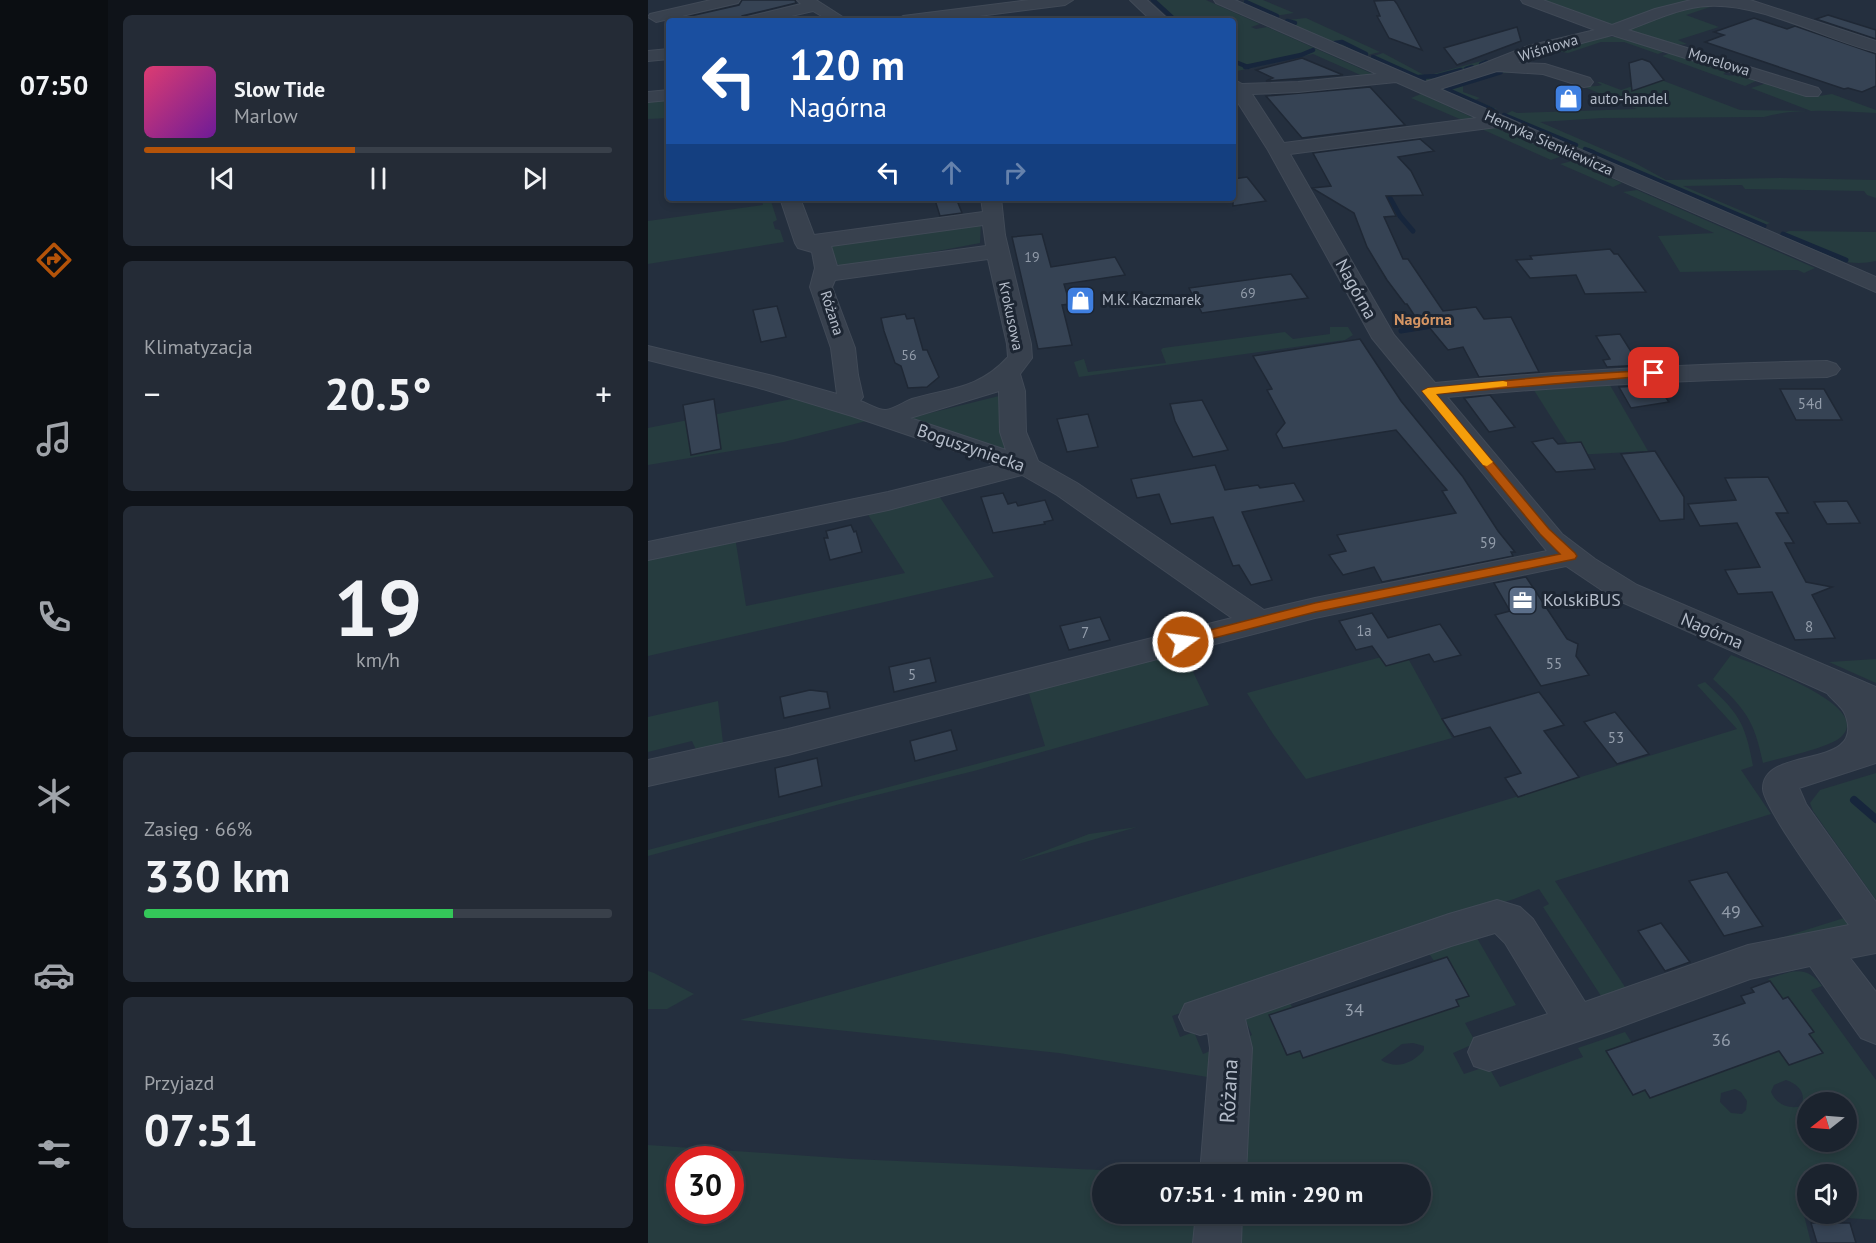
<!DOCTYPE html>
<html lang="pl">
<meta charset="utf-8">
<style>
:root{--surface:#1b232e;--page:#242b36;--text:#f1f3f6;--muted:#a0a4aa;--line:#39404a;--accent:#b45309}
body{margin:0;font-family:"PT Sans",sans-serif;background:var(--page);color:var(--text);height:100vh;display:flex;flex-direction:column;font-size:22px;white-space:nowrap}
*{box-sizing:border-box;margin:0}
p{font-size:20px;color:var(--muted)}
.icon{flex:none;width:33px;height:33px;fill:none;stroke:currentColor;stroke-width:2;stroke-linecap:round;stroke-linejoin:round}
.map{position:relative;flex:1;overflow:hidden}
.sheet{display:flex;flex-direction:column;gap:15px;padding:15px;background:#0f1319;width:540px}
.sheet>*{flex:none}
.guide{position:absolute;left:18px;top:18px;width:570px;height:183px;border-radius:6px;box-shadow:0 3px 9px #0003,0 0 0 2px var(--line);background:#1a4fa0;color:#fff;overflow:hidden}
.needle{width:39px;rotate:253deg}
.fabs{position:absolute;left:1149px;top:1092px;display:grid;gap:12px}
.fabs a{display:grid;place-items:center;width:60px;height:60px;border-radius:50%;background:var(--surface);box-shadow:0 3px 9px #0003,0 0 0 2px var(--line);font-size:30px}
.speed{position:absolute;left:18px;top:1146px;display:flex;gap:12px;font-size:30px;font-weight:700;text-align:center}
.speed>*{display:grid;place-content:center;width:78px;height:78px;border-radius:50%;background:var(--surface);box-shadow:0 3px 9px #0003,0 0 0 2px var(--line);line-height:1}
.speed .limit{border:9px solid #d22;background:#fff;color:#111}
.pin{position:absolute;display:grid;place-items:center;width:51px;height:51px;color:#fff;margin:-26px;border-radius:12px;box-shadow:0 3px 9px #0006}
.me{position:absolute;width:66px;margin:-33px;rotate:76deg;stroke-linejoin:round;filter:drop-shadow(0 0 4px #0008)}
.turn{display:flex;align-items:center;gap:21px;height:126px;padding:0 24px;font-size:27px}
.turn .icon{width:78px;height:78px;stroke-width:2.5}
.turn b{display:block;font-size:42px;line-height:51px}
.lanes{display:flex;align-items:center;height:57px;padding:0 24px;background:#0003;justify-content:center;gap:30px;direction:ltr}
.lanes .off{opacity:.35}
.big{font-size:45px;font-weight:700;line-height:1.1}
.sheet .widget{flex:1;display:flex;flex-direction:column;justify-content:center;gap:9px;min-width:0;padding:0 21px;border-radius:9px;background:var(--page)}
.sheet .dial{align-items:center;gap:0}
.dial b{font-size:78px;line-height:1}
.song{display:flex;align-items:center;gap:18px}
.cover{width:72px;height:72px;border-radius:9px;background:linear-gradient(135deg,hsl(340 70% 55%),hsl(280 70% 35%))}
.played{height:6px;border-radius:3px;background:linear-gradient(90deg,var(--accent) 45%,var(--line) 45%)}
.keys{display:flex;justify-content:space-around;direction:ltr}
.heat{display:flex;justify-content:space-between;align-items:center;font-size:33px;direction:ltr}
.charge{height:9px;border-radius:4px;background:linear-gradient(90deg,#34c759 66%,var(--line) 0)}
.trip{position:absolute;left:444px;top:1164px;width:339px;height:60px;border-radius:30px;background:var(--surface);box-shadow:0 3px 9px #0003,0 0 0 2px var(--line);font-weight:700;line-height:60px;text-align:center}
main{display:flex;flex:1;min-height:0}
.tabs{display:flex;flex-direction:column;width:108px;justify-content:space-around;align-items:center;background:#0b0e12;color:var(--muted)}
.tabs .icon{width:42px;height:42px}
.tabs .on{color:var(--accent)}
.tabs b{font-size:27px;color:var(--text)}
.map>svg:first-child{display:block}
.green{fill:#263c3f;fill-rule:evenodd}
.lines{fill:none;stroke-linecap:round;stroke-linejoin:round}
.stream-far2{stroke:#17263c;stroke-width:4.5}
.stream-far1{stroke:#17263c;stroke-width:5}
.stream{stroke:#17263c;stroke-width:8}
.building{fill:#364354;stroke:#1f2835;stroke-width:1.5}
.minor-casing{stroke:#414a57;stroke-width:2}
.minor{fill:#38414e;fill-rule:evenodd}
.route{fill:#b45309;stroke:#753606;stroke-width:1.5}
.slow{fill:#f59e0b}
.labels{text-anchor:middle;stroke-width:6;stroke-linejoin:round;paint-order:stroke}
.far-number-label{font-size:14px;fill:#929caa}
.far-street-label{font-size:15px;fill:#b4bcc9;stroke:#1d2633}
.far-poi-label{font-size:15px;fill:#b4bcc9;stroke:#1d2633;text-anchor:start}
.number-label{font-size:15px;fill:#929caa}
.far-neighbourhood-label{font-size:16px;font-weight:bold;fill:#d59563;stroke:#1d2633}
.street-label{font-size:18px;fill:#b4bcc9;stroke:#1d2633}
.poi-label{font-size:18px;fill:#b4bcc9;stroke:#1d2633;text-anchor:start}
.near-number-label{font-size:18px;fill:#929caa}
.near-street-label{font-size:21px;fill:#b4bcc9;stroke:#1d2633}
</style>
<main>
<nav class="tabs">
<b>07:50</b>
<svg class="icon on" aria-label="directions" viewBox="0 0 24 24"><path d="M12 3l9 9-9 9-9-9zM9 14v-3h6M13 9l2 2-2 2"/></svg>
<svg class="icon" aria-label="music" viewBox="0 0 24 24"><path d="M9 18V5l10-2v13"/><circle cx="6" cy="18" r="3"/><circle cx="16" cy="16" r="3"/></svg>
<svg class="icon" aria-label="phone" viewBox="0 0 24 24"><path d="M5 4h4l2 5-3 2q2 4 5 5l2-3 5 2v4C11 20 4 13 5 4z"/></svg>
<svg class="icon" aria-label="climate" viewBox="0 0 24 24"><path d="M12 3v18M4 7l16 10M4 17L20 7"/></svg>
<svg class="icon" aria-label="car" viewBox="0 0 24 24"><path d="M5 17H2v-5l4-1 3-4h7l3 4 3 1v5h-3M9 17h6M6 11h13"/><circle cx="7" cy="17" r="2"/><circle cx="17" cy="17" r="2"/></svg>
<svg class="icon" aria-label="filters" viewBox="0 0 24 24"><path d="M4 7h16M4 17h16"/><circle cx="9" cy="7" r="2"/><circle cx="15" cy="17" r="2"/></svg>
</nav>
<section class="sheet">
<div class="widget">
<div class="song"><i class="cover"></i><div><b>Slow Tide</b><p>Marlow</p></div></div>
<div class="played"></div>
<div class="keys"><svg class="icon" aria-label="previous" viewBox="0 0 24 24"><path d="M18 5L8 12l10 7zM5 5v14"/></svg><svg class="icon" aria-label="pause" viewBox="0 0 24 24"><path d="M8 5v14M16 5v14"/></svg><svg class="icon" aria-label="next" viewBox="0 0 24 24"><path d="M6 5l10 7-10 7zM19 5v14"/></svg></div>
</div>
<div class="widget"><p>Klimatyzacja</p>
<div class="heat"><a>−</a><b class="big">20.5°</b><a>+</a></div>
</div>
<div class="widget dial"><b>19</b><p>km/h</p></div>
<div class="widget"><p>Zasięg · 66%</p><b class="big">330 km</b><div class="charge"></div></div>
<div class="widget"><p>Przyjazd</p><b class="big">07:51</b></div>
</section>
<div class="map">
<svg width="1228" height="1243" viewBox="0 0 1228 1243">
<rect width="100%" height="100%" fill="#242f3e"/>
<g class="green">
<path d="M508 0H558L612 24 603 27 608 29 619 27 727 75 717 77 665 54 585 72V21H530Z"/>
<path d="M598 0H615L646 13 621 17 593 3Z"/>
<path d="M885 0H1053L962 28Z"/>
<path d="M1057 2 1085 3 1104 11 1086 6 1068 5 1038 15 1071 27 1030 40 1039 44C1027 47 985 37 976 30L1009 15Z"/>
<path d="M658 18 732 52 715 56 635 23 640 20Z"/>
<path d="M952 37H976L1018 51 1010 54 976 42H953L920 53 900 49Z"/>
<path d="M735 53 778 76 837 60 842 62 778 82 771 81 720 58Z"/>
<path d="M1023 53 1084 69 1075 74C1087 78 1096 72 1108 81L1097 86 1014 56Z"/>
<path d="M860 69C873 69 886 68 899 71 917 75 934 91 954 85L949 82H952L973 90 1008 78 1092 110 1163 111 1103 88 1116 84H1131L1171 96 1184 94 1228 110V113C1191 112 1152 107 1116 117L954 118 892 122 987 163 1018 180 1133 178 1228 180V198L1219 195 1216 191 1097 189 1094 185 1035 186 1122 223 1114 226 1117 228H1112L881 130 854 116 864 111 869 113 989 109 898 71 855 73 815 86V92L832 98 827 100 849 109C833 112 807 100 795 90V86L802 83Z"/>
<path d="M773 94 830 120 821 123 763 98Z"/>
<path d="M21 96V118L0 119V129V99Z"/>
<path d="M845 126 914 156 903 160 829 127Z"/>
<path d="M924 161 974 183 965 187 912 164Z"/>
<path d="M989 190 1167 268 1156 273 1150 270 1032 272 1010 236 1066 233 975 192Z"/>
<path d="M113 198H122L129 220 125 222 127 229 132 230 136 242 0 264V221L115 205Z"/>
<path d="M333 221 332 243 263 256 248 262 193 266 186 262 176 246Z"/>
<path d="M1141 231 1228 232V261C1192 269 1163 250 1131 235L1134 236V234Z"/>
<path d="M682 327H700L705 335 697 340 431 377 426 362 436 359 440 372 518 363 513 350 515 348 637 332 645 339 682 334Z"/>
<path d="M959 380 1000 451 927 455 884 387Z"/>
<path d="M355 395 366 454 258 419Z"/>
<path d="M149 398 226 419 136 442 0 465V428Z"/>
<path d="M289 493 346 577 0 656V555L87 537 98 606 257 573 217 510Z"/>
<path d="M533 647 561 705 326 771 192 804 0 856V850L397 746 379 687Z"/>
<path d="M756 651 804 738 658 779 625 734 599 693Z"/>
<path d="M1083 655C1102 663 1228 705 1193 737 1181 748 1132 758 1115 763 1106 719 1097 709 1065 679Z"/>
<path d="M1228 659V683L1181 662Z"/>
<path d="M1057 682C1090 713 1097 721 1105 766L1093 770 1123 814 907 881 977 987 1196 918 1203 929 957 1002 895 907 901 904 891 889 866 899 713 947 524 1016 532 1037 546 1032 555 1054 572 1047V1079L411 1053 92 1020 483 911 848 803 1089 729 1049 685Z"/>
<path d="M70 701 76 751 50 754 44 741 0 752V717Z"/>
<path d="M1228 773V900L1165 811 1162 803 1172 790Z"/>
<path d="M489 827 368 862 441 834Z"/>
<path d="M826 933 868 1005 817 1023 828 1043 805 1053 816 1074 840 1066 852 1087 935 1057 930 1048 977 1032 984 1043 958 1051 985 1095 997 1090 1002 1098 1068 1074 1086 1059 1090 1066 1161 1034 1140 998 1135 999 1120 979C1144 971 1158 964 1174 986L1163 990 1228 1080V1220L1156 1215 1163 1243H583L585 1214H772V1174H587L592 1040 604 1035 595 1014 639 997 644 1007 622 1015 638 1055 652 1051 655 1058 691 1046 700 1035 703 1042 820 995 800 957 786 961 778 949ZM765 1043 776 1046V1050C765 1063 749 1070 733 1060L754 1044ZM1138 1080C1150 1084 1159 1093 1153 1106 1141 1110 1128 1104 1123 1092L1126 1085ZM1087 1089 1093 1092 1099 1101 1098 1110 1094 1114 1083 1113 1072 1102 1073 1093ZM1160 1102H1198V1142H1160ZM1160 1174H1198V1214H1160Z"/>
<path d="M0 971 6 973 46 994 19 1009H0Z"/>
<path d="M0 1145 204 1159 545 1174H454V1214H561L559 1243H0ZM32 1160H82V1210H32Z"/>
</g>
<g class="lines">
<g class="stream-far2">
<path d="M505 0 528 21"/>
<path d="M598 2 629 16"/>
<path d="M639 21 647 23"/>
<path d="M687 43 694 42 718 54"/>
<path d="M725 57 776 80"/>
<path d="M585 61 600 67"/>
<path d="M833 64 838 62"/>
<path d="M597 67 653 55 665 50"/>
<path d="M818 69 824 67"/>
<path d="M771 77 790 76 813 70"/>
<path d="M798 89 853 72"/>
<path d="M798 89 845 110"/>
<path d="M856 115 928 145"/>
<path d="M937 149 945 152"/>
</g>
<g class="stream-far1">
<path d="M941 151 1116 226"/>
<path d="M742 198 752 216 765 231"/>
<path d="M1135 234 1198 260"/>
<path d="M753 331 790 325"/>
</g>
<path class="stream" d="M1206 800 1228 819"/>
</g>
<g class="building">
<path d="M94 0H147L148 3 94 16 91 21H38V17L91 5Z"/>
<path d="M746 0 749 4 774 50 741 38 729 16H732L726 1Z"/>
<path d="M1180 15 1228 30V39L1168 19Z"/>
<path d="M1106 18 1139 29 1147 26 1228 54V86L1214 92 1200 88 1196 89 1057 42 1076 35 1066 32Z"/>
<path d="M869 27 873 41 809 65 796 48Z"/>
<path d="M654 58 695 75 618 81 625 78 608 70Z"/>
<path d="M994 59 1002 62 1016 80 984 91 981 63Z"/>
<path d="M722 87 757 125 654 138 618 96Z"/>
<path d="M772 139 786 151 750 157 763 171 775 195 738 196 748 216 736 217 755 259H760L795 311 828 307 836 319 863 317 891 372 831 377 815 347 800 350 776 321H770L759 304H757L739 280 719 247 706 213 664 188 683 186 665 153Z"/>
<path d="M599 177 618 201 585 206V179Z"/>
<path d="M308 198 314 213 292 216 287 200Z"/>
<path d="M394 234 403 267 467 257 477 275 416 284 422 304 414 305 424 345 390 349 364 237Z"/>
<path d="M962 249 966 254H970L998 292 937 294 928 275 882 278 868 260 884 259 882 256Z"/>
<path d="M643 274 660 298 554 313 541 288Z"/>
<path d="M129 306 138 337 113 342 105 310Z"/>
<path d="M257 314 259 319 266 318 275 350H279L291 377 279 387 260 388 253 366 247 363 236 331 233 318Z"/>
<path d="M972 334 987 358 991 357 996 365 959 367 955 360 962 359 948 336Z"/>
<path d="M712 339 753 401 815 477 850 531 867 552H863L865 556 734 582 726 567 695 575 681 555 698 551 689 535 808 513 794 491 799 490 748 430 635 448 628 434 637 423 619 390 624 389 605 356Z"/>
<path d="M1009 385 1021 402 983 408 971 387Z"/>
<path d="M1132 389H1176L1194 420H1148Z"/>
<path d="M842 395 867 427 841 432 816 398Z"/>
<path d="M66 399 73 449 43 455 35 405Z"/>
<path d="M554 400 580 450 545 457 527 421 522 404Z"/>
<path d="M440 414 450 447 419 452 409 419Z"/>
<path d="M905 438 910 444 933 442 947 469 908 472 884 442Z"/>
<path d="M1007 451 1036 497V519L1012 521 973 454Z"/>
<path d="M567 465 577 490 610 485 612 488 646 483 656 501 594 512 624 580 603 585 591 565 585 566 565 517 523 524 511 494 489 498 483 479Z"/>
<path d="M1120 477 1140 513H1128L1146 543H1137L1158 582 1184 587 1164 595 1187 638 1147 640 1124 592 1090 594 1077 570 1112 567 1089 523 1052 526 1040 504 1088 500 1077 478Z"/>
<path d="M355 493 360 504 368 502 370 506 397 500 405 520 396 522 397 524 345 533 333 497Z"/>
<path d="M1199 501 1212 523 1179 524 1166 502Z"/>
<path d="M203 525 206 532 208 531 214 552 182 560 176 538H180L178 531Z"/>
<path d="M878 577 919 639 930 644 928 656 941 675 893 686 847 615 862 611 846 583Z"/>
<path d="M724 613 740 638 792 624 813 655 786 662 781 654 738 666 724 646 708 650 691 621Z"/>
<path d="M452 617 462 640 421 650 412 626Z"/>
<path d="M282 658 288 682 246 692 241 667Z"/>
<path d="M162 690 179 692 182 708 136 718 132 697Z"/>
<path d="M891 692 916 725 896 731 931 777 870 797 857 778 873 773 842 727 806 737 794 719Z"/>
<path d="M967 712 1001 754 969 764 936 722Z"/>
<path d="M303 730 309 750 267 761 262 741Z"/>
<path d="M169 758 174 786 131 797 127 768Z"/>
<path d="M1079 872 1096 898 1115 926 1076 936 1041 881Z"/>
<path d="M1013 923 1042 962 1017 971 990 931Z"/>
<path d="M799 957 821 996 808 1000 811 1006 655 1058 652 1051 639 1055 621 1015Z"/>
<path d="M1122 981 1135 999 1140 997 1166 1032 1161 1034 1175 1053 1141 1065 1131 1051 1002 1098 997 1090 985 1095 958 1051 1097 1003 1093 996 1106 992 1103 988Z"/>
<path d="M1163 1223H1202L1208 1243H1169Z"/>
</g>
<g class="lines">
<defs>
<g id="minor">
<path d="M63 0H92L90 3 8 22 0 17 2 14Z"/>
<path d="M149 0H168L201 21H182L165 11 122 21H93L95 18 153 4Z"/>
<path d="M381 0H425L417 5 292 21H247L255 16Z"/>
<path d="M482 0H499L522 21H504Z"/>
<path d="M566 0H587L777 82 832 65 880 46 947 30 875 3 873 0H895L964 25 1007 9 1043 0H1102L1228 41V52C1176 39 1113 3 1060 6 1033 7 1005 21 980 30L1170 88 1173 92 1170 96H1158L964 35 892 54 870 63 897 64 942 78 945 82 942 86 936 87 895 74 849 71 792 89 1228 277V292L849 127 642 154 746 335 787 383C918 370 1047 364 1179 361L1188 364 1192 369 1188 374 1179 377C1052 379 926 385 799 397L914 534 947 559 989 585 1228 687V763L1151 788 1158 804 1228 902V953L1202 958 1228 992V1044L1213 1038 1162 966 1102 979 958 1032 841 1071 826 1066 820 1052 826 1038 900 1014 857 943 847 933 803 946 597 1019 604 1048 598 1174H552L562 1048 560 1033 552 1035 537 1030 531 1017 537 1004 801 914 849 900 872 907 885 919 937 1002 1100 945 1201 925C1185 902 1116 809 1115 789 1114 744 1220 772 1197 714 1193 705 1185 701 1179 693L967 599 918 566 667 618 140 755 0 786V760L140 729 584 618 409 495 374 475 240 510 0 560V542L240 492 349 465 204 416 108 387 0 360V346L125 376 189 394 183 348 162 287 167 268 164 252 150 248 147 243 132 198H152L166 235 335 212 333 198H353L357 235 383 344 384 358 372 374 377 391 378 432 390 461 429 483 616 610 667 598 899 551 724 338 620 150 585 95V79L594 84 650 82 729 74 568 3ZM748 82 829 118 636 143 604 94 650 92ZM335 225 338 246 189 266 183 246ZM340 259 359 344 360 357C331 389 302 388 264 399 256 402 246 409 238 410 232 411 219 403 212 401L215 397 210 375 207 348 184 287 187 280ZM351 391 352 432 358 450 262 418Z"/>
<path d="M21 49V59L0 61V51Z"/>
<path d="M21 90V100L0 102V92Z"/>
<path d="M548 1214H594L593 1243H545Z"/>
</g>
</defs>
<use href="#minor" class="minor-casing"/>
<use href="#minor" class="minor"/>
</g>
<path class="route" d="M1006 370 1010 371V375L788 394 901 529 927 553 929 556 927 559 667 612 535 646 528 642 535 637 667 603 912 554 892 534 774 391 780 388 906 376Z"/>
<path class="slow" d="M855 381 859 382V386L788 394 843 460 845 462 839 466 835 465 774 391 780 388Z"/>
<defs>
<symbol id="shop-square" viewBox="-11 -11 22 22"><rect x="-9" y="-9" width="18" height="18" rx="4" fill="#3f7fe0" stroke="#1d2633"/><path d="M-5-2.5h2.3a2.7 3.5 0 0 1 5.4 0H5L5.5 6h-11ZM-1.5-2.5h3a1.5 2.3 0 0 0-3 0Z" fill="#fff"/></symbol>
<symbol id="office-square" viewBox="-11 -11 22 22"><rect x="-9" y="-9" width="18" height="18" rx="4" fill="#5c6f8a" stroke="#1d2633"/><path d="M-6-3h4V-5.5h4V-3h4V5H-6ZM-1-4.5V-3h2v-1.5ZM-6 0V1H6V0Z" fill="#fff"/></symbol>
</defs>
<g fill-rule="evenodd">
<use href="#shop-square" x="904" y="82" width="33" height="33"/>
<use href="#shop-square" x="416" y="284" width="33" height="33"/>
<use href="#office-square" x="858" y="584" width="33" height="33"/>
</g>
<g class="labels">
<g class="far-number-label">
<text x="384" y="262">19</text>
<text x="600" y="298">69</text>
<text x="261" y="360">56</text>
</g>
<g class="far-street-label">
<text transform="translate(900 48) rotate(-17)" y="5">Wiśniowa</text>
<text transform="translate(1071 62) rotate(17)" y="5">Morelowa</text>
<text transform="translate(901 143) rotate(24)" y="5">Henryka Sienkiewicza</text>
<text transform="translate(184 313) rotate(72)" y="5">Różana</text>
<text transform="translate(363 316) rotate(78)" y="5">Krokusowa</text>
</g>
<g class="far-poi-label">
<text x="942" y="104">auto-handel</text>
<text x="454" y="305">M.K. Kaczmarek</text>
</g>
<g class="number-label">
<text x="1162" y="409">54d</text>
<text x="840" y="548">59</text>
<text x="1161" y="632">8</text>
<text x="716" y="636">1a</text>
<text x="437" y="638">7</text>
<text x="906" y="669">55</text>
<text x="264" y="680">5</text>
<text x="968" y="743">53</text>
</g>
<g class="far-neighbourhood-label">
<text x="775" y="325">Nagórna</text>
</g>
<g class="street-label">
<text transform="translate(708 289) rotate(61)" y="6">Nagórna</text>
<text transform="translate(323 448) rotate(19)" y="6">Boguszyniecka</text>
<text transform="translate(1064 631) rotate(23)" y="6">Nagórna</text>
</g>
<g class="poi-label">
<text x="895" y="606">KolskiBUS</text>
</g>
<g class="near-number-label">
<text x="1083" y="918">49</text>
<text x="706" y="1016">34</text>
<text x="1073" y="1046">36</text>
</g>
<g class="near-street-label">
<text transform="translate(581 1091) rotate(-87)" y="7">Różana</text>
</g>
</g>
</svg>
<div class="fabs">
<a><svg class="needle" viewBox="-14 -14 28 28"><path d="M0-13l5 13h-10z" fill="#e53935"/><path d="M0 13l5-13h-10z" fill="#a0a4aa"/></svg></a>
<a><svg class="icon" aria-label="sound" viewBox="0 0 24 24"><path d="M4 9h4l5-4v14l-5-4H4zM17 9q2 3 0 6"/></svg></a>
</div>
<div class="speed"><div class="limit">30</div></div>
<div class="pin" style="left:1006px;top:373px;background:#d93025"><svg class="icon" aria-label="arrive" viewBox="0 0 24 24"><path d="M6 21V4h12l-3 4 3 4H6"/></svg></div>
<svg class="me" style="left:535px;top:642px" viewBox="-20 -20 40 40"><circle r="17" fill="#b45309" stroke="#fff" stroke-width="3"/><path d="M0-11L8 9 0 5-8 9z" fill="#fff"/></svg>
<div class="trip">07:51 · 1 min · 290 m</div>
<div class="guide">
<div class="turn"><svg class="icon" aria-label="left" viewBox="0 0 24 24"><path d="M17 20v-9H6M10 6l-5 5 5 5"/></svg><div><b>120 m</b>Nagórna</div></div>
<div class="lanes"><svg class="icon" aria-label="left" viewBox="0 0 24 24"><path d="M17 20v-9H6M10 6l-5 5 5 5"/></svg><svg class="icon off" aria-label="ahead" viewBox="0 0 24 24"><path d="M12 20V5M6 11l6-6 6 6"/></svg><svg class="icon off" aria-label="right" viewBox="0 0 24 24"><path d="M7 20v-9h11M14 6l5 5-5 5"/></svg></div>
</div>
</div>
</main>
